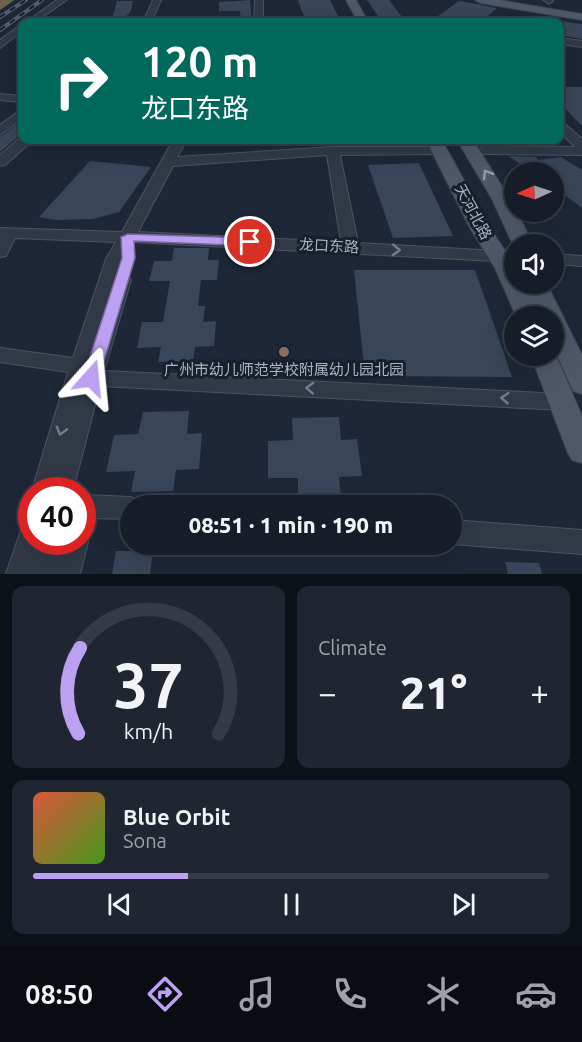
<!DOCTYPE html>
<meta charset="utf-8">
<style>
:root{--surface:#161d29;--page:#1f2631;--text:#f1f3f6;--muted:#9ea2a8;--line:#353b46;--accent:#bca0f2}
body{margin:0;font-family:Ubuntu,"Noto Sans SC",sans-serif;background:var(--page);color:var(--text);height:100vh;display:flex;flex-direction:column;font-size:22px;white-space:nowrap}
*{box-sizing:border-box;margin:0}
p{font-size:20px;color:var(--muted)}
.icon{flex:none;width:33px;height:33px;fill:none;stroke:currentColor;stroke-width:2;stroke-linecap:round;stroke-linejoin:round}
.map{position:relative;height:574px;overflow:hidden}
.panel{display:flex;flex-direction:column;gap:12px;padding:12px;background:#0c1017;flex:1}
.panel>*{flex:none}
.guide{position:absolute;left:18px;top:18px;width:546px;height:126px;border-radius:12px;box-shadow:0 6px 24px #0002,0 0 0 2px var(--line);background:#00695c;color:#fff;overflow:hidden}
.needle{width:39px;rotate:267deg}
.buttons{position:absolute;left:504px;top:162px;display:grid;gap:12px}
.buttons a{display:grid;place-items:center;width:60px;height:60px;border-radius:50%;background:var(--surface);box-shadow:0 6px 24px #0002,0 0 0 2px var(--line);font-size:30px}
.speed{position:absolute;left:18px;top:477px;display:flex;gap:12px;font-size:30px;font-weight:700;text-align:center}
.speed>*{display:grid;place-content:center;width:78px;height:78px;border-radius:50%;background:var(--surface);box-shadow:0 6px 24px #0002,0 0 0 2px var(--line);line-height:1}
.speed .limit{border:9px solid #d22;background:#fff;color:#111}
.pin{position:absolute;display:grid;place-items:center;width:51px;height:51px;color:#fff;margin:-26px;border:3px solid #fff;border-radius:50%;box-shadow:0 2px 6px #0007}
.me{position:absolute;width:66px;margin:-33px;rotate:18deg;stroke-linejoin:round;filter:drop-shadow(0 0 4px #0008)}
.turn{display:flex;align-items:center;gap:21px;height:126px;padding:0 24px;font-size:27px}
.turn .icon{width:78px;height:78px;stroke-width:2.5}
.turn b{display:block;font-size:42px;line-height:51px}
.big{font-size:45px;font-weight:800;line-height:1.1}
.panel .widget{flex:1;display:flex;flex-direction:column;justify-content:center;gap:9px;min-width:0;padding:0 21px;border-radius:12px;background:var(--page)}
.panel .dial{align-items:center;gap:0}
.dial svg{height:156px;overflow:visible;fill:none;stroke:var(--line);stroke-width:7;stroke-linecap:round;text-anchor:middle}
.dial text{fill:var(--text);stroke:none}
.song{display:flex;align-items:center;gap:18px}
.cover{width:72px;height:72px;border-radius:9px;background:linear-gradient(135deg,hsl(10 70% 55%),hsl(100 70% 35%))}
.played{height:6px;border-radius:3px;background:linear-gradient(90deg,var(--accent) 30%,var(--line) 30%)}
.keys{display:flex;justify-content:space-around;direction:ltr}
.heat{display:flex;justify-content:space-between;align-items:center;font-size:33px;direction:ltr}
.panel .tiles{flex:1;display:grid;gap:12px;grid-template-columns:1fr 1fr}
.widget:last-child{grid-column:span 2}
.trip{position:absolute;left:120px;top:495px;width:342px;height:60px;border-radius:30px;background:var(--surface);box-shadow:0 6px 24px #0002,0 0 0 2px var(--line);font-weight:800;line-height:60px;text-align:center}
.tab-bar{display:flex;height:96px;justify-content:space-around;align-items:center;background:#090c10;color:var(--muted)}
.tab-bar .icon{width:42px;height:42px}
.tab-bar .on{color:var(--accent)}
.tab-bar b{font-size:27px;color:var(--text)}
.map>svg:first-child{display:block}
.building{fill:#394558}
.lines{fill:none;stroke-linecap:round;stroke-linejoin:round}
.minor-casing{stroke:#4b5463;stroke-width:2}
.major-casing{stroke:#3a4251;stroke-width:2}
.highway-casing{stroke:#38414f;stroke-width:1}
.minor{fill:#313947;fill-rule:evenodd}
.major{fill:#4e5868;fill-rule:evenodd}
.highway{fill:#6e624d;fill-rule:evenodd}
.rail-casing{stroke:#525d6f;stroke-width:4}
.rail{stroke:#171f2b;stroke-width:2;stroke-dasharray:6;stroke-linecap:butt}
.oneway{stroke:#939dae}
.oneway2{stroke:#747d8c}
.route{fill:#bca0f2;stroke:#7a689d;stroke-width:1.5}
.education-dot{fill:#8d6e63;stroke:#171f2b;stroke-width:2}
.labels{text-anchor:middle;stroke-width:6;stroke-linejoin:round;paint-order:stroke}
.street-label{font-size:15px;fill:#aab4c5;stroke:#171f2b}
.poi-label{font-size:15px;fill:#aab4c5;stroke:#171f2b}
</style>
<div class="map">
<svg width="582" height="574" viewBox="0 0 582 574">
<rect width="100%" height="100%" fill="#1d2737"/>
<g class="building">
<path d="M250 0 252 21 241 22 240 11H219V2Z"/>
<path d="M298 0H330L341 22H306Z"/>
<path d="M367 0H389L406 22H382Z"/>
<path d="M117 1H133L131 11 121 22H111Z"/>
<path d="M459 1 477 4 497 8 481 22H430Z"/>
<path d="M560 21 582 24V39L560 35Z"/>
<path d="M560 87H582V126L560 103Z"/>
<path d="M22 121V136L20 135 0 152V137Z"/>
<path d="M482 140H523L527 144H489Z"/>
<path d="M508 156 536 157 538 160 561 157 582 170V208L554 187V172H533Z"/>
<path d="M90 161 151 167 119 212 93 219 56 220 39 217Z"/>
<path d="M419 163 453 236 393 238 368 165Z"/>
<path d="M174 248H209L208 260H219L217 280H201L198 306H205L203 322 216 321 214 346 195 347 193 361 158 362 161 347 137 348 142 322H163L170 281H149L154 261H172Z"/>
<path d="M354 270H475L512 377 365 376Z"/>
<path d="M189 411 187 434 202 433 199 469 176 470 173 491 131 492 135 471 106 472 114 435 138 434 143 412Z"/>
<path d="M339 417 341 440 357 439 362 476 339 477 341 498 298 499V478H268V441L293 440 292 418Z"/>
<path d="M116 551H153L150 574H112Z"/>
<path d="M505 562 539 563 542 574H508Z"/>
</g>
<g class="lines">
<defs>
<g id="minor">
<path d="M57 0H67L35 22H26Z"/>
<path d="M153 0H161L151 22H143Z"/>
<path d="M255 0H263V22H254Z"/>
<path d="M543 0H553V1L549 4Z"/>
<path d="M22 24V31L0 48V40Z"/>
<path d="M560 38 582 41V47L560 44Z"/>
<path d="M0 94 22 96V102L0 100Z"/>
<path d="M22 109V119L0 135V125Z"/>
<path d="M560 122 564 123 582 139V155L484 154 477 150 484 146 575 147 560 132Z"/>
<path d="M21 137 22 140H33L5 165 0 166V155Z"/>
<path d="M173 140H187L177 157 333 147H445L447 150 440 154 340 155 358 243 514 252V262L132 242 119 275 128 276 131 280 104 371 563 394 571 396 574 402 571 408 563 410 100 386 73 490H32L68 372 0 362V348L73 358 106 259 116 242 15 238 6 256 0 257V228L122 232ZM327 155 341 242 138 232 173 166Z"/>
<path d="M554 254 582 256V266L554 264Z"/>
<path d="M85 495 130 497 139 500 142 506H130V519L94 518 91 523 82 526V496Z"/>
<path d="M452 520 582 530V554L452 544Z"/>
<path d="M32 521V542H61L57 558 62 542H82V533H84L88 542 80 574H6L23 524Z"/>
</g>
<g id="major">
<path d="M346 0H356L368 22H358Z"/>
<path d="M475 0H499L582 14V20L480 3Z"/>
<path d="M426 140H442L490 228 514 264V284H524L529 293 525 284H547L582 355V394L573 391 554 348V316H516L495 268 470 228Z"/>
<path d="M457 140H473L510 199 514 212H517L533 244H514V247L492 199Z"/>
<path d="M554 351 582 416V463L572 460 567 451 531 356H554Z"/>
</g>
<path id="highway" d="M0 0H14L0 10Z"/>
</defs>
<use href="#minor" class="minor-casing"/>
<use href="#major" class="major-casing"/>
<use href="#highway" class="highway-casing"/>
<use href="#minor" class="minor"/>
<use href="#major" class="major"/>
<use href="#highway" class="highway"/>
<defs>
<g id="rail">
<path d="M0 17 26 0"/>
<path d="M0 30 42 0"/>
</g>
</defs>
<use href="#rail" class="rail-casing"/>
<use href="#rail" class="rail"/>
</g>
<defs><path id="oneway-chevron" d="M-2-3.5L2.5 0L-2 3.5" fill="none" stroke-width="1.6" stroke-linecap="round" stroke-linejoin="round" transform="scale(1.5)"/></defs>
<use class="oneway" href="#oneway-chevron" transform="translate(487 174) rotate(-120)"/>
<g class="oneway2">
<use href="#oneway-chevron" transform="translate(396 250) rotate(3)"/>
<use href="#oneway-chevron" transform="translate(310 388) rotate(-177)"/>
<use href="#oneway-chevron" transform="translate(505 398) rotate(-176)"/>
<use href="#oneway-chevron" transform="translate(61 431) rotate(106)"/>
</g>
<path class="route" d="M128 234 250 238 256 242 250 246 134 241 135 258 99 378 97 382H85L83 378 122 258 121 237Z"/>
<circle class="education-dot" cx="284" cy="352" r="6"/>
<g class="labels">
<g class="street-label">
<text transform="translate(473 212) rotate(62)" y="5">天河北路</text>
<text transform="translate(329 246) rotate(3)" y="5">龙口东路</text>
</g>
<g class="poi-label">
<text x="284" y="375">广州市幼儿师范学校附属幼儿园北园</text>
</g>
</g>
</svg>
<div class="buttons">
<a><svg class="needle" viewBox="-14 -14 28 28"><path d="M0-13l5 13h-10z" fill="#e53935"/><path d="M0 13l5-13h-10z" fill="#9ea2a8"/></svg></a>
<a><svg class="icon" aria-label="sound" viewBox="0 0 24 24"><path d="M4 9h4l5-4v14l-5-4H4zM17 9q2 3 0 6"/></svg></a>
<a><svg class="icon" aria-label="layers" viewBox="0 0 24 24"><path d="M12 4l9 5-9 5-9-5zM3 14l9 5 9-5"/></svg></a>
</div>
<div class="speed"><div class="limit">40</div></div>
<div class="pin" style="left:250px;top:242px;background:#d93025"><svg class="icon" aria-label="arrive" viewBox="0 0 24 24"><path d="M6 21V4h12l-3 4 3 4H6"/></svg></div>
<svg class="me" style="left:91px;top:378px" viewBox="-20 -20 40 40"><path d="M0-17L14 15 0 8-14 15z" fill="#bca0f2" stroke="#fff" stroke-width="4"/></svg>
<div class="trip">08:51 · 1 min · 190 m</div>
<div class="guide">
<div class="turn"><svg class="icon" aria-label="right" viewBox="0 0 24 24"><path d="M7 20v-9h11M14 6l5 5-5 5"/></svg><div><b>120 m</b>龙口东路</div></div>
</div>
</div>
<section class="panel">
<div class="tiles">
<div class="widget dial"><svg viewBox="0 0 100 80">
<path d="M14 69A42 42 0 1 1 86 69"/>
<path d="M14 69A42 42 0 0 1 15 25" stroke="#bca0f2"/>
<text x="50" y="56" font-size="32" font-weight="700">37</text>
<text x="50" y="72" font-size="11">km/h</text>
</svg></div>
<div class="widget"><p>Climate</p>
<div class="heat"><a>−</a><b class="big">21°</b><a>+</a></div>
</div>
<div class="widget">
<div class="song"><i class="cover"></i><div><b>Blue Orbit</b><p>Sona</p></div></div>
<div class="played"></div>
<div class="keys"><svg class="icon" aria-label="previous" viewBox="0 0 24 24"><path d="M18 5L8 12l10 7zM5 5v14"/></svg><svg class="icon" aria-label="pause" viewBox="0 0 24 24"><path d="M8 5v14M16 5v14"/></svg><svg class="icon" aria-label="next" viewBox="0 0 24 24"><path d="M6 5l10 7-10 7zM19 5v14"/></svg></div>
</div>
</div>
</section>
<nav class="tab-bar">
<b>08:50</b>
<svg class="icon on" aria-label="directions" viewBox="0 0 24 24"><path d="M12 3l9 9-9 9-9-9zM9 14v-3h6M13 9l2 2-2 2"/></svg>
<svg class="icon" aria-label="music" viewBox="0 0 24 24"><path d="M9 18V5l10-2v13"/><circle cx="6" cy="18" r="3"/><circle cx="16" cy="16" r="3"/></svg>
<svg class="icon" aria-label="phone" viewBox="0 0 24 24"><path d="M5 4h4l2 5-3 2q2 4 5 5l2-3 5 2v4C11 20 4 13 5 4z"/></svg>
<svg class="icon" aria-label="climate" viewBox="0 0 24 24"><path d="M12 3v18M4 7l16 10M4 17L20 7"/></svg>
<svg class="icon" aria-label="car" viewBox="0 0 24 24"><path d="M5 17H2v-5l4-1 3-4h7l3 4 3 1v5h-3M9 17h6M6 11h13"/><circle cx="7" cy="17" r="2"/><circle cx="17" cy="17" r="2"/></svg>
</nav>
